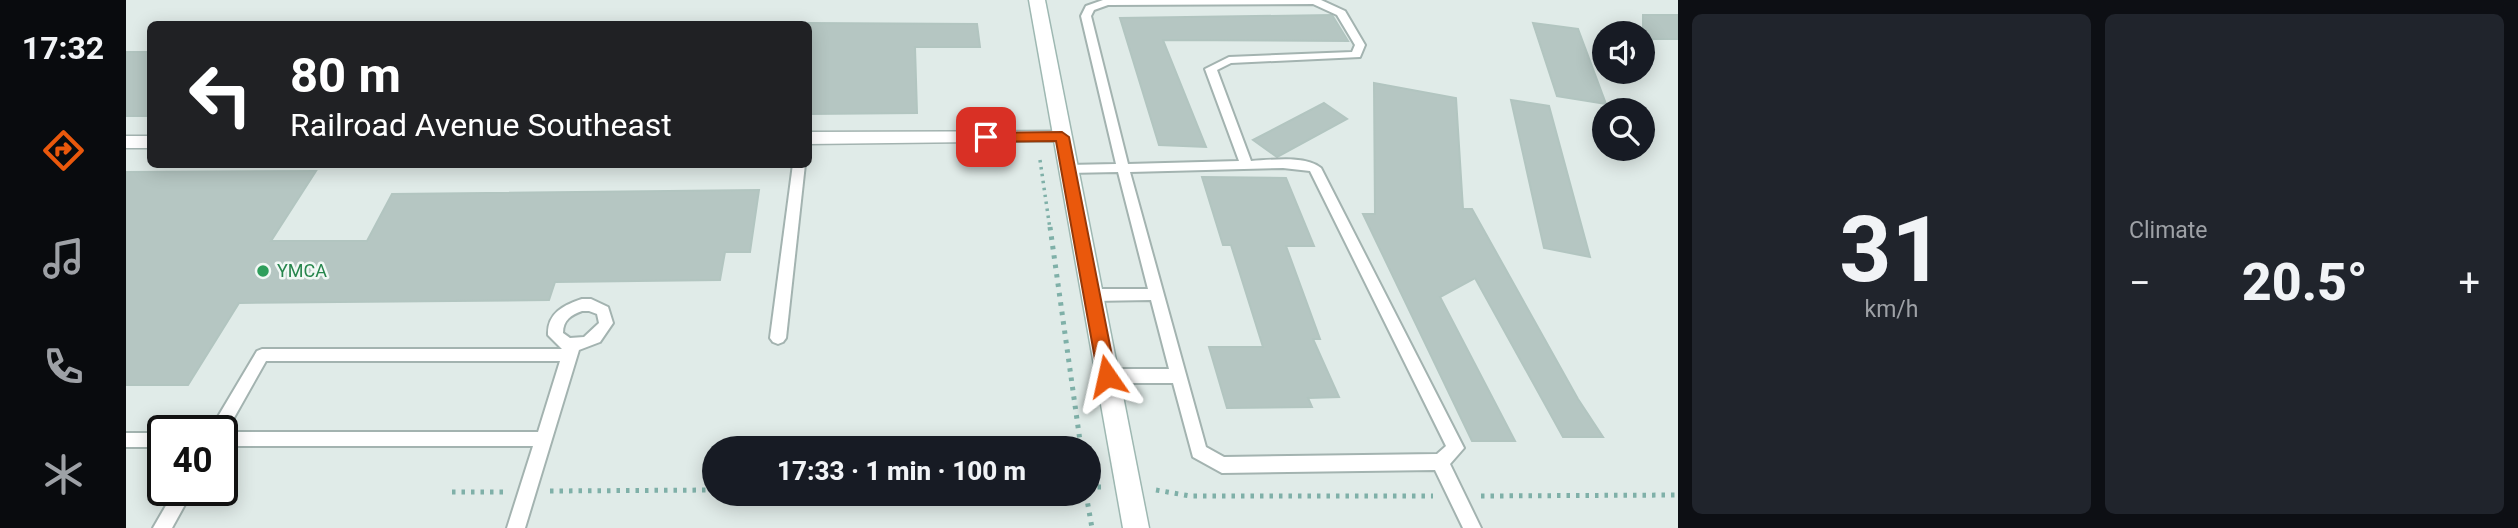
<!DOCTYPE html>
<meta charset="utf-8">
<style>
:root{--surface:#171b24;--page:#20242c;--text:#f1f3f6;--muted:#9ea1a6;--accent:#ea580c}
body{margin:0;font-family:Roboto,sans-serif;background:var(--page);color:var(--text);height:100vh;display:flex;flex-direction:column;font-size:26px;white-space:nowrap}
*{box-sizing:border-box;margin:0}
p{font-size:23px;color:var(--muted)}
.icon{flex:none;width:38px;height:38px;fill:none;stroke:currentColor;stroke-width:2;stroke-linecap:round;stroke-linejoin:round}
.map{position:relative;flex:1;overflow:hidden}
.drawer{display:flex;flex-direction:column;gap:14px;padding:14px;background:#0d0f14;width:840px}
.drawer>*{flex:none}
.hud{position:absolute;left:21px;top:21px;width:665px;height:147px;border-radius:10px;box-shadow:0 4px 18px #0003;background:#202124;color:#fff;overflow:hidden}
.controls{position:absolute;left:1466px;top:21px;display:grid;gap:14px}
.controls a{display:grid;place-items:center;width:63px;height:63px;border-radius:50%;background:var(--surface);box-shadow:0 4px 18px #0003;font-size:35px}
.speed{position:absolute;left:21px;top:415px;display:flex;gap:14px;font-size:35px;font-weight:700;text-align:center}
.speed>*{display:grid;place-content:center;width:91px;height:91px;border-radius:50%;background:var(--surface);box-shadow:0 4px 18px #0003;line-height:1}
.speed .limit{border:4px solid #111;border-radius:10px;background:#fff;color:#111}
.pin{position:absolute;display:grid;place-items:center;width:60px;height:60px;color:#fff;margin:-30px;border-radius:14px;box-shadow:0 4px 10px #0006}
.me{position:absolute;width:77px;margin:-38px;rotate:349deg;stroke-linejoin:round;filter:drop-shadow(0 0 5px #0008)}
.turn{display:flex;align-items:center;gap:24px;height:147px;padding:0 28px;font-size:32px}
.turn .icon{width:91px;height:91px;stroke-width:2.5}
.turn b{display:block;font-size:49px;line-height:60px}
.big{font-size:52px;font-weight:800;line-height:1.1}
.drawer .widget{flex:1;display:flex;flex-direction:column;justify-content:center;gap:10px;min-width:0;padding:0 24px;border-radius:10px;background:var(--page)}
.drawer .dial{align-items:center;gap:0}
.dial b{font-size:91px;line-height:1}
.heat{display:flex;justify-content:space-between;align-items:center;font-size:38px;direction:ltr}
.drawer .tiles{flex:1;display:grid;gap:14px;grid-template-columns:repeat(2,1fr)}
.trip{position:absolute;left:576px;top:436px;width:399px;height:70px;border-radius:35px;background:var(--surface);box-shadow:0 4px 18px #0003;font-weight:800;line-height:70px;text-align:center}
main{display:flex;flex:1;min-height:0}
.menu{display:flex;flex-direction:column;width:126px;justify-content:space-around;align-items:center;background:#090b0e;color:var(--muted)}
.menu .icon{width:49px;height:49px}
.menu .on{color:var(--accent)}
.menu b{font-size:32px;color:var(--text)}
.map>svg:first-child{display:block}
.building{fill:#b5c6c2;stroke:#b2c5c0;stroke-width:2}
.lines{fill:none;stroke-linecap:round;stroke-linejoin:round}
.lane-casing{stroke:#a3b3b0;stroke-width:4}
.street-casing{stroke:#a3b3b0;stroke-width:3}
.secondary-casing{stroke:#9eb8b2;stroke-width:3}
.path-far1{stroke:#7fb0a8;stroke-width:3.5;stroke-dasharray:2.5 4.5;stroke-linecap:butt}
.path{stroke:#7fb0a8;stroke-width:5;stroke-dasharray:3.5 6;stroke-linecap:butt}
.lane{fill:#fff;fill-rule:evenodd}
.street{fill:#fff;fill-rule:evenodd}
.secondary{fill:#fff;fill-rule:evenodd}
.route{fill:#ea580c;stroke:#983908;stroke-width:2}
.leisure-dot{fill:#2e9e5b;stroke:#f1f8f5;stroke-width:2.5}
.labels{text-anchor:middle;stroke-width:5;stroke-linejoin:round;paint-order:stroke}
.leisure-label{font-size:18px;fill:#27864d;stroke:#f1f8f5;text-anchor:start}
</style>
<main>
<nav class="menu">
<b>17:32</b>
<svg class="icon on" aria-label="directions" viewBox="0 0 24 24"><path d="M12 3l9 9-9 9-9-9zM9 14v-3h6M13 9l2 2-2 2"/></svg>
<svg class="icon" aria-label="music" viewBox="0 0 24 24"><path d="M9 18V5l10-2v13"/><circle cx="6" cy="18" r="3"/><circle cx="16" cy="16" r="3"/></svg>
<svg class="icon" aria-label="phone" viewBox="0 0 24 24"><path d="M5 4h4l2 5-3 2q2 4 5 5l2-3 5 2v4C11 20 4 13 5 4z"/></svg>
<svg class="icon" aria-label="climate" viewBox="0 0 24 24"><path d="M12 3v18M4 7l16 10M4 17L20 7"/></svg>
</nav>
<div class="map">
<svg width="1552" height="528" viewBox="0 0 1552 528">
<rect width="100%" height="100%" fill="#e0ebe8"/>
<g class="building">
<path d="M1206 15 1222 41 1037 40 1080 147 1033 145 994 18Z"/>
<rect x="1517" y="15" width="35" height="24"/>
<path d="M682 23 851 24 854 47H789L791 113 682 114Z"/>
<path d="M1407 23 1452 29 1480 104 1431 96Z"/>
<rect x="0" y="52" width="24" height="64"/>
<path d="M1248 83 1330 98 1337 209H1346L1452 399 1477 437H1437L1349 278 1314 297 1389 441H1346L1237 214H1249Z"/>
<path d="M1385 100 1423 106 1464 257 1418 248Z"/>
<path d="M1198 103 1221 119 1151 157 1127 140Z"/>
<path d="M190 171 145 241H241L266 194 633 190 624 252H599L594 280 429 282 423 300 113 303 62 385H0V172Z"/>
<path d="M1076 177 1160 178 1188 246H1160L1194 339H1187L1213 397 1182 398 1186 407 1101 408 1083 347H1137L1105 245H1097Z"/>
</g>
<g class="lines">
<defs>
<g id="lane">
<path d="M977 0H1195L1219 11 1239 45 1234 57 1105 63 1091 70 1125 161C1145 160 1180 155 1195 168L1338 448 1324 464 1355 528H1337L1309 470 1096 473 1067 457 1047 383H981L975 381 973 376 975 371 981 369H1043L1025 300 966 301 961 299 959 295 961 291 966 289H1022L992 172 942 173 936 169 942 165 990 164 955 16 960 6ZM1187 4 1211 15 1229 45 1226 52 1103 57 1079 69 1113 161 1002 164 965 16 968 10 982 5ZM1157 168 1184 171 1320 446 1311 454 1098 457 1080 447 1004 172Z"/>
<path d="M667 164H679L660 338 657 342 652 344 647 342 644 338Z"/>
<path d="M456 299H465L482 307 487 323 474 342 453 350 399 528H381L407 446H96V430H84L131 351 136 349H436L422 335C421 313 438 305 456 299ZM456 311H463L471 314 473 323 458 337 444 338 437 333C437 320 445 315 456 311ZM140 361H434L412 432H100Z"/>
<rect x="0" y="433" width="37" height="14"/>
<path d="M49 490H67L46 528H27Z"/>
</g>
<g id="street">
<path d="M936 131 942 133 945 137 942 141 682 144V132Z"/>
<rect x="0" y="136" width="24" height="12"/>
</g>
<path id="secondary" d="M903 0H919L1023 528H997Z"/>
</defs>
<use href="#lane" class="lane-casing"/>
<use href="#street" class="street-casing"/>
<use href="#secondary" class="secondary-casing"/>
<path class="path-far1" d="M914 160 924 229"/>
<g class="path">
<path d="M924 227 955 448"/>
<path d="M962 487H976"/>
<path d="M1030 490 1064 496H1307"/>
<path d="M424 491 588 490"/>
<path d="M326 492H377"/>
<path d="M960 494 966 528"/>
<path d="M1355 496 1552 495"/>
</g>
<use href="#lane" class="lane"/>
<use href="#street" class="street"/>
<use href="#secondary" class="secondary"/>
</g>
<path class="route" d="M936 132 943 137 990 376 987 382 981 384 975 382 972 376 930 141 860 142 853 137 860 133Z"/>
<circle class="leisure-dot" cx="137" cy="271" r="7"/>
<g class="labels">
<g class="leisure-label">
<text x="151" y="277">YMCA</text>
</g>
</g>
</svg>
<div class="controls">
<a><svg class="icon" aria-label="sound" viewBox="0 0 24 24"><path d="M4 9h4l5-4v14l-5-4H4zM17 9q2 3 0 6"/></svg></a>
<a><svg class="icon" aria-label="search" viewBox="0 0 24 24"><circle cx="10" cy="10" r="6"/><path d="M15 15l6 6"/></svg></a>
</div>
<div class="speed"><div class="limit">40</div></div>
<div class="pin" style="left:860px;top:137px;background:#d93025"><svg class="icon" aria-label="arrive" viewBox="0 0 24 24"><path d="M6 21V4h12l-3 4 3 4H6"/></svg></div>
<svg class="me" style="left:981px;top:376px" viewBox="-20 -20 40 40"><path d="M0-17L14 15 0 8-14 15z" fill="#ea580c" stroke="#fff" stroke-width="4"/></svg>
<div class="trip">17:33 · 1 min · 100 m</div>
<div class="hud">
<div class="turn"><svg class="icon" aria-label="left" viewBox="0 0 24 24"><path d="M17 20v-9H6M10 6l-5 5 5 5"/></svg><div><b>80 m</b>Railroad Avenue Southeast</div></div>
</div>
</div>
<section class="drawer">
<div class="tiles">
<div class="widget dial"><b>31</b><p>km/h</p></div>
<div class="widget"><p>Climate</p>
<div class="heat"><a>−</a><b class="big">20.5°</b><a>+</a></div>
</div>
</div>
</section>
</main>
